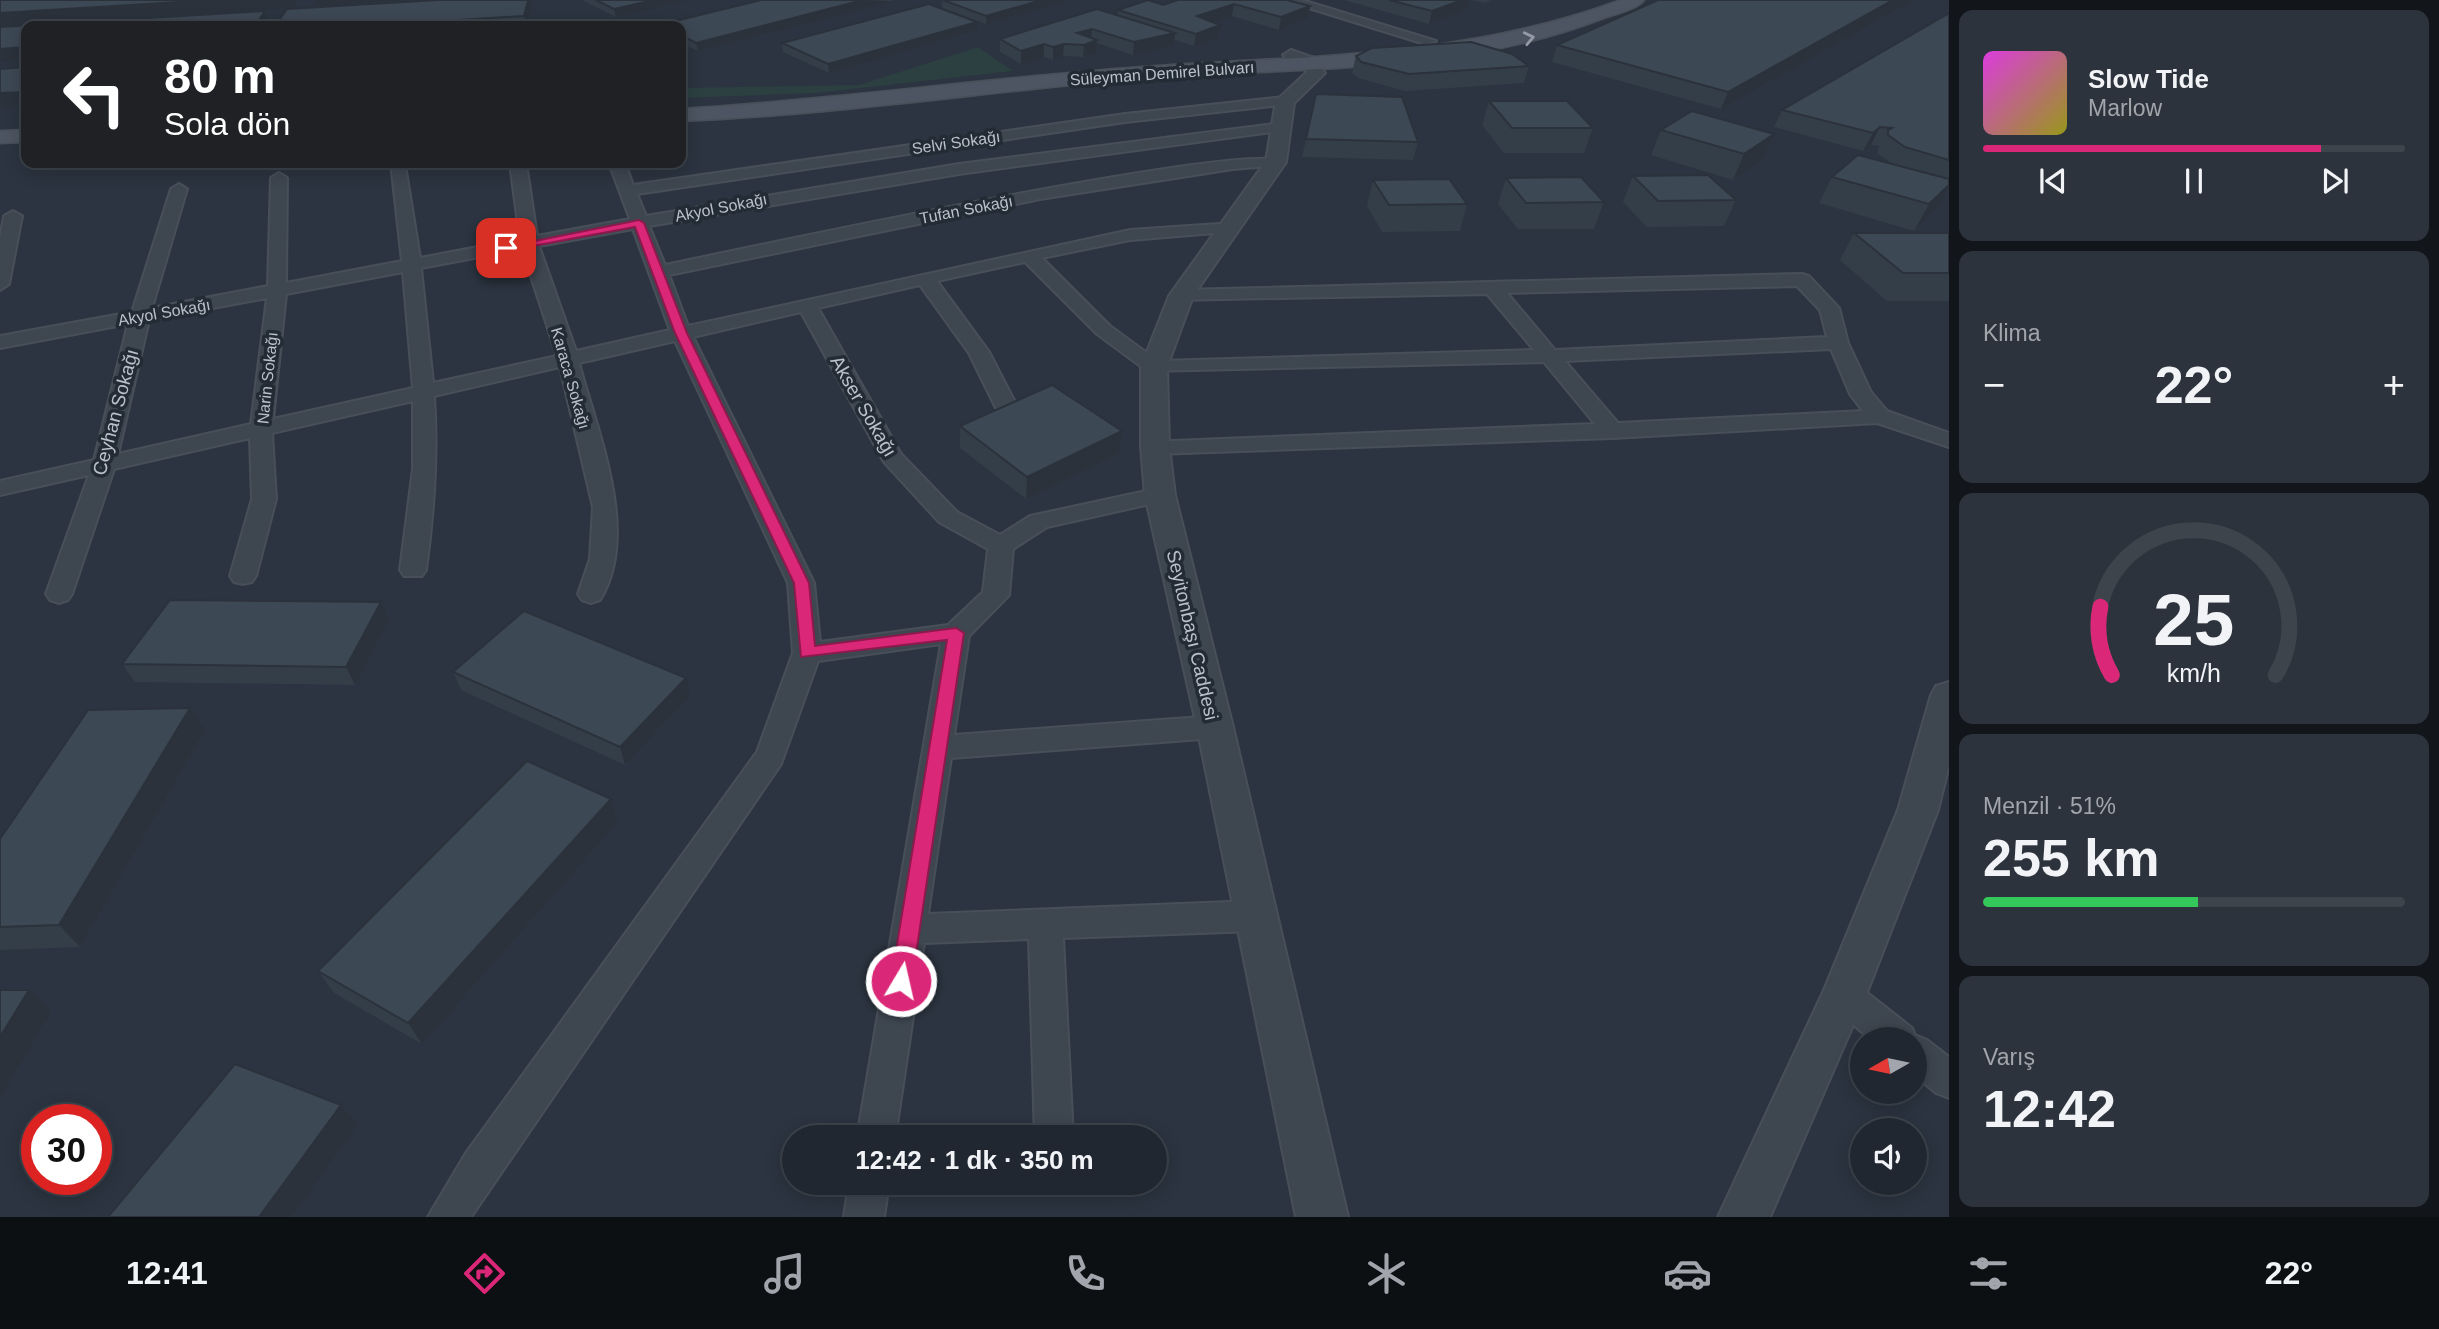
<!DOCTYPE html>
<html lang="tr">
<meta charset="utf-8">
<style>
:root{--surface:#202730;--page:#2d333c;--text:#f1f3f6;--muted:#a2a5ab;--line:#3d444c;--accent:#db2777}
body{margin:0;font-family:Helvetica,sans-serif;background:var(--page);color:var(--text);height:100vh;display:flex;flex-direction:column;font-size:26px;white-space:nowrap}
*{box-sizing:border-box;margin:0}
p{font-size:23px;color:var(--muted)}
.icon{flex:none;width:38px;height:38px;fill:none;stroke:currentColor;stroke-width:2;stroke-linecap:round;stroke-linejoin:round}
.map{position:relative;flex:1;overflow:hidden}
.sheet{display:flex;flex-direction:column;gap:10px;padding:10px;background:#12151a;width:490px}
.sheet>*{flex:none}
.top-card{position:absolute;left:21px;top:21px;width:665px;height:147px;border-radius:14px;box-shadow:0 4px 18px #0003,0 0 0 2px var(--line);background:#202124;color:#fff;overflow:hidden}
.needle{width:46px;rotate:261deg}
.controls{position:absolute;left:1850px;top:1027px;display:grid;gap:14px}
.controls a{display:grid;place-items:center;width:77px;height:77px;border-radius:50%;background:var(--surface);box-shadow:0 4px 18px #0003,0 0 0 2px var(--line);font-size:35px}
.speed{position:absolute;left:21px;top:1104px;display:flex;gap:14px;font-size:35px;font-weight:700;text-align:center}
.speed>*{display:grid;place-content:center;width:91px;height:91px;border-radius:50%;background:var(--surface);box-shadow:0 4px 18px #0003,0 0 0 2px var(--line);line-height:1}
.speed .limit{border:10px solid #d22;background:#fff;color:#111}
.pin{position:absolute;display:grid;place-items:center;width:60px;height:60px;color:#fff;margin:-30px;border-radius:14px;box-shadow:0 4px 10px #0006}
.me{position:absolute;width:77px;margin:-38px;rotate:9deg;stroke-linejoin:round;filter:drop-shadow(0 0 5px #0008)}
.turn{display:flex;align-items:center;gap:24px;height:147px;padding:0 28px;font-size:32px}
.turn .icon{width:91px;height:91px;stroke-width:2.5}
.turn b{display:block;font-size:49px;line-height:60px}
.big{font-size:52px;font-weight:800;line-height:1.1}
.sheet .card{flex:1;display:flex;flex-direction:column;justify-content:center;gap:10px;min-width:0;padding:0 24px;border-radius:14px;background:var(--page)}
.sheet .dial{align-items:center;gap:0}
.dial svg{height:182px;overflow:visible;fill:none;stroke:var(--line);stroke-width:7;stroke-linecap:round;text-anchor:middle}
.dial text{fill:var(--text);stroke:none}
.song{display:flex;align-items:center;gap:21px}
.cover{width:84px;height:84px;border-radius:10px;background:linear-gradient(135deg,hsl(300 70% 55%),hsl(60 70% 35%))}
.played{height:7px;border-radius:4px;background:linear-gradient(90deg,var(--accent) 80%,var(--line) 80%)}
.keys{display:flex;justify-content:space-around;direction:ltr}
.heat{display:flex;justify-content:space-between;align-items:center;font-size:38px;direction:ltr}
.charge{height:10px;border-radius:5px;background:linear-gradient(90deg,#34c759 51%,var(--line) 0)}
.trip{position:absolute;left:782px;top:1125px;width:385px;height:70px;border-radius:35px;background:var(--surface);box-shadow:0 4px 18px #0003,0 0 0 2px var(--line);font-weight:800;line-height:70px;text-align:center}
.dock{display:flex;height:112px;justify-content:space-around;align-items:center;background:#0d1013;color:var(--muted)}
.dock .icon{width:49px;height:49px}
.dock .on{color:var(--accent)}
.dock b{font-size:32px;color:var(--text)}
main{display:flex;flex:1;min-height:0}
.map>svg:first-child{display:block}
.green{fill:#2c3f41}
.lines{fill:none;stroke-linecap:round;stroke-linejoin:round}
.minor-casing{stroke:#484f59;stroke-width:4}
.tertiary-casing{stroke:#484f59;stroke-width:4}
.secondary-casing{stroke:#484f59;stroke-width:3}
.minor{fill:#3e4650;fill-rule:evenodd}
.tertiary{fill:#3e4650;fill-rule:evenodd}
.secondary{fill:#4d5562;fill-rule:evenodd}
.wall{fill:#343e49}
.shaded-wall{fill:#2b323c}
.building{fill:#3d4855;stroke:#2b323c;stroke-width:2}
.oneway{stroke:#949ba6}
.route{fill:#db2777;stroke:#8e194d;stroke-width:2}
.labels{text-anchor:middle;stroke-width:7;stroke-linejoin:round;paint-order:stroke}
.far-street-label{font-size:16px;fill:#bbc1ca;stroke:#232b35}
.street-label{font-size:19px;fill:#bbc1ca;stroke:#232b35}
</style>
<main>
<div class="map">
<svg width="1949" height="1217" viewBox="0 0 1949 1217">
<rect width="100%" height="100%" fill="#2b3440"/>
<path class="green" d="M978 47 1013 71 816 93 681 98V88L859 85Z"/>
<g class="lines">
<defs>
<g id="minor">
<path d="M1283 0H1302L1436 41 1425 44Z"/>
<path d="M1285 97 1292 101 1290 104 1125 122 637 194 646 216 959 164 1281 123 1288 127 1286 130 959 174 649 226 665 265C733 251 1260 137 1284 162L1282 165 1233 169 1040 199 669 275 688 326 1130 230 1233 223 1236 227 1233 231 1227 232 1130 240 1042 258 1110 326 1158 361 1534 350 1487 294 1174 300 1172 296 1174 292 1181 290 1802 274 1809 276 1839 308 1848 343 1871 392 1887 411 1949 433V447L1877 423 1613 438 1155 454 1147 452 1144 447 1147 442 1595 424 1544 362 1147 371 1097 334 1025 262 937 281 989 352 1018 408 1007 414 996 408 969 353 920 285 818 308 901 454 957 512 1000 535 1030 516 1160 488 1168 490 1172 495 1168 500 1047 527 1013 549 1009 595 969 636 954 735 1215 716 1225 719 1230 727 1225 735 1215 738 951 758 928 914 1255 901 1267 906 1272 916 1267 926 1255 931 1063 938 1073 1138H1035L1029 939 924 943 895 1138H857L941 644 818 661 781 764 471 1217H428L466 1153 757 752 793 653 788 583 675 341 579 363C597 431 641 534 600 600L591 603 582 600 578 594 590 559 593 507 560 367 434 396C438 455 434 512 426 570L422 576H404L400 570 413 469V401L272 433 276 499 256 576 252 582 243 584 234 582 230 576 252 499 250 438 114 469 72 594 68 600 59 603 50 600 46 594 89 475 0 495V481L94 460 128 324 0 348V336L132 312 171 189 179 184 187 189 152 308 268 286 271 178 279 173 287 178 286 283 402 261 391 163 405 165 420 258 520 239 510 163H526L537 236 630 219 609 163H625L633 185 1125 114ZM633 229 670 330 576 351 539 246ZM522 249 557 356 433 383 421 268ZM403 272 413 388 273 419 286 294ZM1797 286 1820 310 1827 337 1555 350 1507 293ZM267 298 251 424 118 454 149 320ZM801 312 884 462 939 522 988 549 983 592 948 625 820 642 814 583 693 337ZM1831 349 1850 394 1863 411 1618 423 1565 361Z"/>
<path d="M13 211 22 216 9 284 0 290V238L4 216Z"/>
<path d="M1844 979 1856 984 1912 1028 1915 1035 1927 1040 1949 1057V1098L1936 1093 1914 1075V1040H1871L1832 1006 1826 995 1832 984Z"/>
<path d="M849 1183H889L884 1217H844Z"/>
</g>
<g id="tertiary">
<path d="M1291 50 1314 58 1325 73 1294 103 1286 162 1193 296 1167 367 1169 447 1175 495 1233 727 1348 1217H1296L1197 727 1145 495 1141 447V367L1169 296 1266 161 1276 101 1307 72C1300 63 1289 64 1283 55Z"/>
<path d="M1949 682V765L1938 810 1866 995 1770 1217H1718L1824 990 1898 810 1931 695 1936 686Z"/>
</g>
<g id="secondary">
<path d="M1621 0H1644C1636 10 1614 14 1601 19 1450 77 1283 66 1124 80 976 93 829 115 681 121V109C831 100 980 79 1130 68 1299 55 1459 60 1621 0Z"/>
<path d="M26 130V142L0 143V131Z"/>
</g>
</defs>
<use href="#minor" class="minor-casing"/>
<use href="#tertiary" class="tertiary-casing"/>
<use href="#secondary" class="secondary-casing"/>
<use href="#minor" class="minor"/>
<use href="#tertiary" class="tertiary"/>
<use href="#secondary" class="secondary"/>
</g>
<g class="wall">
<path d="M438 0H531L532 7 528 26H275Z"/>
<path d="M583 0H689L616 17 584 1Z"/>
<path d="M761 0H893V1L698 51 681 43V26H659V25Z"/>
<path d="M942 0H1070L986 24 942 8Z"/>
<path d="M1178 0 1310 6 1308 18 1279 30 1232 16 1212 23 1218 38 1194 46 1175 40 1174 45 1133 55 1097 43 1096 53 1083 57 1063 56 1053 60 1044 57 1021 64 1000 52V39L1118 15V10L1163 5Z"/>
<path d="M1344 0H1469L1467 9 1429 24Z"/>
<path d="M1472 0H1492L1484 3Z"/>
<path d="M1658 0H1913L1721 109 1552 62 1557 45Z"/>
<path d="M1949 13V188L1939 206 1914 231 1819 203 1832 177 1893 164 1878 154V148L1880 146 1871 145 1863 151 1774 127 1782 110Z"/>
<path d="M977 22V30L829 73 783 52 782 43Z"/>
<path d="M1356 56 1529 66 1524 83 1405 91 1358 78 1352 73Z"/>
<path d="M1489 101 1593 128 1584 153H1504L1482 125Z"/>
<path d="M1661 130 1774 134 1763 159 1733 180 1651 155Z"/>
<path d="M1306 139 1418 142 1413 160 1302 157Z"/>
<path d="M1633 176 1736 200 1724 226 1647 227 1623 202Z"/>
<path d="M1506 178 1604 202 1594 229H1518L1498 204Z"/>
<path d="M1373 180 1467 204 1460 231 1382 232 1367 206Z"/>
<path d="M1854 233H1949V301H1887L1840 260Z"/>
<path d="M960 426 1119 453 1026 499 960 448Z"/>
<path d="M381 602 389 620 355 685 135 682 122 664Z"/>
<path d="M453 672 690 696 625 765 461 690Z"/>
<path d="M205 730 80 947 0 950V839Z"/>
<path d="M611 799 618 822 422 1044 334 993 318 971Z"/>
</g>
<g class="shaded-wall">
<path d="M211 0H297L293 7 0 26V13Z"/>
<path d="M316 0H407L317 5Z"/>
<path d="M528 0H531L532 7 528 26H527L524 16Z"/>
<path d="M654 0H689L616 17 614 9Z"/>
<path d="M863 0 893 1 698 51 696 43Z"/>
<path d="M1042 0H1070L986 24V16Z"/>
<path d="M1462 0H1469L1467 9 1429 24 1432 11Z"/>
<path d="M1893 0H1913L1721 109 1728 92Z"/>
<path d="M1234 4 1232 16 1195 29 1197 16Z"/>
<path d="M1310 6 1308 18 1279 30 1281 17Z"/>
<path d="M265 11 270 23 267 26H255Z"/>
<path d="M977 22V30L829 73 828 64Z"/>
<path d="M1220 25 1218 38 1194 46 1196 34Z"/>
<path d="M1092 29 1091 41 1077 33Z"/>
<path d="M1175 33 1174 45 1133 55 1134 42Z"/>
<path d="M1097 40 1096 53 1083 57 1084 45Z"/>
<path d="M1044 44V57L1021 64V51Z"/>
<path d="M1064 44 1063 56 1053 60V47Z"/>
<path d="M26 47V60L0 62V49Z"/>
<path d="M26 92V105L0 107V93Z"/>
<path d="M1880 127 1871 145 1863 151 1873 133Z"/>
<path d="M1774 134 1763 159 1733 180 1744 154Z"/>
<path d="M1949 185V188L1939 206 1914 231 1929 204Z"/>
<path d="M1122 431 1119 453 1026 499 1027 477Z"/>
<path d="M381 602 389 620 355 685 346 667Z"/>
<path d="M686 678 690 696 625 765 620 747Z"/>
<path d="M190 708 205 730 80 947 59 925Z"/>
<path d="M611 799 618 822 422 1044 408 1023Z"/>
<path d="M29 990 51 1011 0 1098V1037Z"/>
<path d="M341 1105 357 1125 291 1217H259Z"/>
</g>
<g class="building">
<path d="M0 0H211L0 13Z"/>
<path d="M438 0H528L524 16 361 26H275L287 9Z"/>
<path d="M596 0H654L614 9Z"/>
<path d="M761 0H863L696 43 681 35V26H662L659 25Z"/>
<path d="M943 0H1042L986 16Z"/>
<path d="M1148 0 1163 5 1178 0H1287L1310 6 1281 17 1234 4 1197 16 1220 25 1196 34 1118 10Z"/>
<path d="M1389 0H1462L1432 11Z"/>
<path d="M1658 0H1893L1728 92 1557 45Z"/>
<path d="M929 4 977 22 828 64 782 43Z"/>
<path d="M1097 9 1175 33 1134 42 1092 29 1077 33 1097 40 1084 45 1064 44 1053 47 1044 44 1021 51 1000 39Z"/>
<path d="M265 11 255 26H26V47L0 49V27Z"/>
<path d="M1949 13V160L1905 147 1888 135V130L1892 128 1880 127 1873 133 1782 110Z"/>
<path d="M1471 42 1512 54 1529 66 1409 74 1361 62 1356 56 1372 48Z"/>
<path d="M26 67V92L0 93V69Z"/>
<path d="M1316 94 1402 97 1418 142 1306 139Z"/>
<path d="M1489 101H1567L1593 128H1512Z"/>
<path d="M1692 111 1774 134 1744 154 1661 130Z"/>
<path d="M1858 155 1949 179V185L1929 204 1832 177Z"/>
<path d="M1708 175 1736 200 1658 201 1633 176Z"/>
<path d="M1581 177 1604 202 1526 203 1506 178Z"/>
<path d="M1449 179 1467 204 1389 205 1373 180Z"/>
<path d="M1854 233H1949V273H1903Z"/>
<path d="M1052 385 1122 431 1027 477 960 426Z"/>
<path d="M170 600 381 602 346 667 122 664Z"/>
<path d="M524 611 686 678 620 747 453 672Z"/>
<path d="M190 708 59 925 0 927V839L88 710Z"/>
<path d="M527 761 611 799 408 1023 318 971Z"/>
<path d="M0 990H29L0 1037Z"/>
<path d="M235 1064 341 1105 259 1217H108Z"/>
</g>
<defs><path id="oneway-chevron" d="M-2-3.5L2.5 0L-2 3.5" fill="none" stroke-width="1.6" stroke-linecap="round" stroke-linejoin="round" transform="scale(1.75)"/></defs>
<use class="oneway" href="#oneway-chevron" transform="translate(1529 38) rotate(-12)"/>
<path class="route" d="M639 220 644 223 687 333 809 583 815 646 956 628 964 633 912 981 909 988 901 991 894 988 891 981 947 640 801 657 794 583 675 333 635 227 506 251 500 248Z"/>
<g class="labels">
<g class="far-street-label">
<text transform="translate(1162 73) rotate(-4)" y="6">Süleyman Demirel Bulvarı</text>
<text transform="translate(956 142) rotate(-8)" y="6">Selvi Sokağı</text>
<text transform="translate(721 207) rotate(-11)" y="6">Akyol Sokağı</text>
<text transform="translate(966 209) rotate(-11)" y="6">Tufan Sokağı</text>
<text transform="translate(164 312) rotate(-10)" y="6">Akyol Sokağı</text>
<text transform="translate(267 378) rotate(-84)" y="6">Narin Sokağı</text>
<text transform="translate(571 378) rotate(74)" y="6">Karaca Sokağı</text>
</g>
<g class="street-label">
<text transform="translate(864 406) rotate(60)" y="7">Akser Sokağı</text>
<text transform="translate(115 412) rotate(-75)" y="7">Ceyhan Sokağı</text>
<text transform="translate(1193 635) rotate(77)" y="7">Seyitonbaşı Caddesi</text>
</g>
</g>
</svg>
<div class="controls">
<a><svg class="needle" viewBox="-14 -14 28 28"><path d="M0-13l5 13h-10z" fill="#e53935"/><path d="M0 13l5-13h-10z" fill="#a2a5ab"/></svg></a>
<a><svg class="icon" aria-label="sound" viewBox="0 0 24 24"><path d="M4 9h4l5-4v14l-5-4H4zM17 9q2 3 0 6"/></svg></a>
</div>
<div class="speed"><div class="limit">30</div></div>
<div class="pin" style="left:506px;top:248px;background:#d93025"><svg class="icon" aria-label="arrive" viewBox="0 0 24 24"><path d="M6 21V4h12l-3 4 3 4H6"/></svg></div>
<svg class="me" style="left:901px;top:981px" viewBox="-20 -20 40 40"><circle r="17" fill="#db2777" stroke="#fff" stroke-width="3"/><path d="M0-11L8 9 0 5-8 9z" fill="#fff"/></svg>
<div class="trip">12:42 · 1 dk · 350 m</div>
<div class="top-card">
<div class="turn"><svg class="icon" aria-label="left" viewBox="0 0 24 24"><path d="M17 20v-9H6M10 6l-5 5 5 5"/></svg><div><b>80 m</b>Sola dön</div></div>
</div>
</div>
<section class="sheet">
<div class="card">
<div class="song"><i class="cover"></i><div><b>Slow Tide</b><p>Marlow</p></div></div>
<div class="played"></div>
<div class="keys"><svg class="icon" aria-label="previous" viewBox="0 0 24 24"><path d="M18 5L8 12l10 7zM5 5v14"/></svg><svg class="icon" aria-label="pause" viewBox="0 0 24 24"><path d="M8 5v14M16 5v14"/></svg><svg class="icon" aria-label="next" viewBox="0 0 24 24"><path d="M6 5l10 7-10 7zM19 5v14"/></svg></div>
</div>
<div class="card"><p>Klima</p>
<div class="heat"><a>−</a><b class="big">22°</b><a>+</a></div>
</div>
<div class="card dial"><svg viewBox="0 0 100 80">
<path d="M14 69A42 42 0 1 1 86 69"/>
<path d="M14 69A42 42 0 0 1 9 39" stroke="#db2777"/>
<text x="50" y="56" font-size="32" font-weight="700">25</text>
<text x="50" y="72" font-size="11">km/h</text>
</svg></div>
<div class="card"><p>Menzil · 51%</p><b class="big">255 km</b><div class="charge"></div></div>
<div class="card"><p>Varış</p><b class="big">12:42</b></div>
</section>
</main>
<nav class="dock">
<b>12:41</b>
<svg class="icon on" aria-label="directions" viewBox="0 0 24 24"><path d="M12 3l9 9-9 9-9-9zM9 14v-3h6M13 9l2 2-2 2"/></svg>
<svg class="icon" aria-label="music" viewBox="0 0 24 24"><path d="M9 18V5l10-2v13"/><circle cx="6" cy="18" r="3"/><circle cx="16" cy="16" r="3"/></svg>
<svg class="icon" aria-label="phone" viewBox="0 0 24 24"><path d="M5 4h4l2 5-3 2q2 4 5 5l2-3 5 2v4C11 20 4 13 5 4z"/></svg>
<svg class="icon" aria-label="climate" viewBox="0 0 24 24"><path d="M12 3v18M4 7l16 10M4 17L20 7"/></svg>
<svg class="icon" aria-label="car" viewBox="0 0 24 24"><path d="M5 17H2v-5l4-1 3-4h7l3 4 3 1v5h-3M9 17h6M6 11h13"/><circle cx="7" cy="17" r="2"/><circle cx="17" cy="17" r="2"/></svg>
<svg class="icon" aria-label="filters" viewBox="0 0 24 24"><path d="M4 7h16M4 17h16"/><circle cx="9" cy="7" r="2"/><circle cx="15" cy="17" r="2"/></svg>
<b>22°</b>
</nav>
